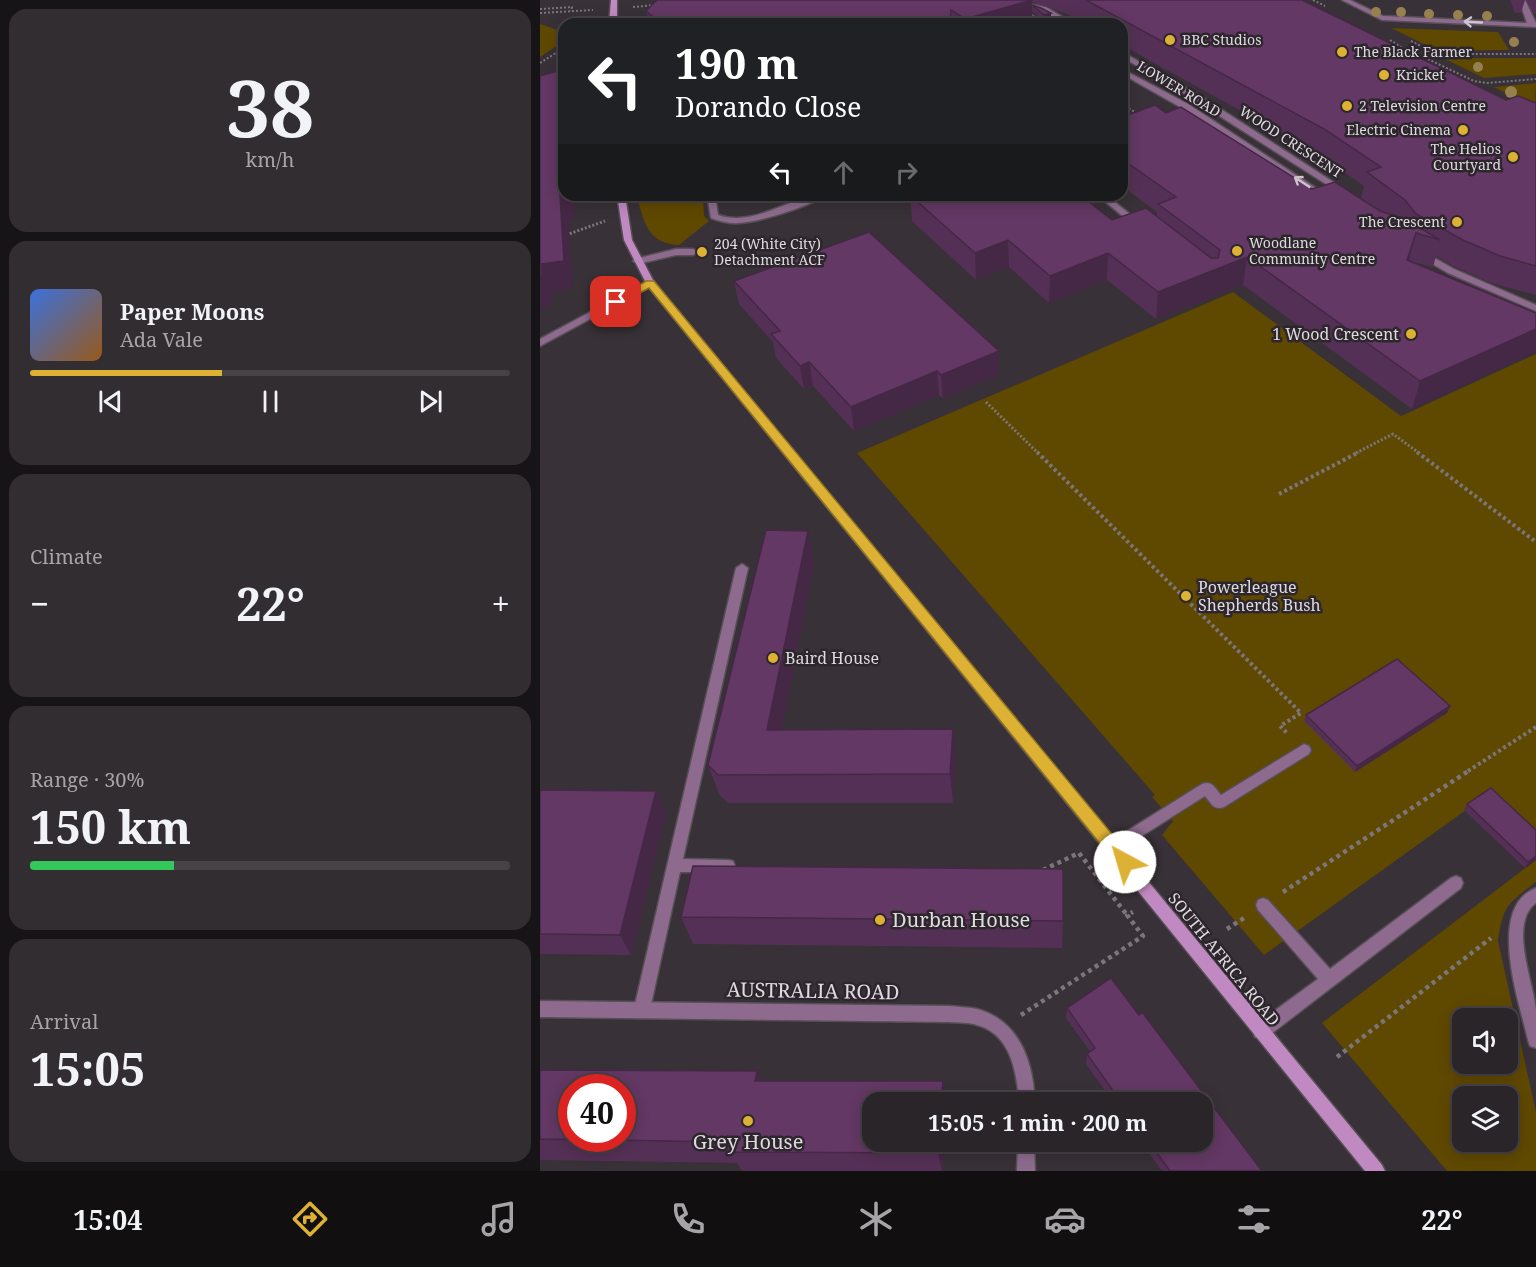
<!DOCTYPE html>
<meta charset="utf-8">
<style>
:root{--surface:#2a2529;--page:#322d31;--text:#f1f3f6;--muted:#a5a5a8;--line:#464246;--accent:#ddb133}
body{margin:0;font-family:"Noto Serif",serif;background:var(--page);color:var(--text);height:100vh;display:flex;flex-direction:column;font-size:22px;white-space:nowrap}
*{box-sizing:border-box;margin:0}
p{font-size:20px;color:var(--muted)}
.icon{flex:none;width:33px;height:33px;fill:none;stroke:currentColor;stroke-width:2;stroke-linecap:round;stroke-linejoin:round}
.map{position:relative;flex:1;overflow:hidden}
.side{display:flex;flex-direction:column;gap:9px;padding:9px;background:#171417;width:540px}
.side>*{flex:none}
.hud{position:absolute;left:18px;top:18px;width:570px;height:183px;border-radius:18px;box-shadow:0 3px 15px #0003,0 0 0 2px var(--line);background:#202124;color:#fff;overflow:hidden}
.buttons{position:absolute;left:912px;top:1008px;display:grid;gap:12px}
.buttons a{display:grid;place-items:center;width:66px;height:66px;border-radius:12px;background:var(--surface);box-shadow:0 3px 15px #0003,0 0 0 2px var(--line);font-size:30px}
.speed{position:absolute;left:18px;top:1074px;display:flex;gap:12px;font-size:30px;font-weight:700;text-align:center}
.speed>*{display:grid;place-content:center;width:78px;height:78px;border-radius:50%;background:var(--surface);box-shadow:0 3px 15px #0003,0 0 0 2px var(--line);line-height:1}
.speed .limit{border:9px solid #d22;background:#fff;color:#111}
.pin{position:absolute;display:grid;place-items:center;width:51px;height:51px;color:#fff;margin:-26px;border-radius:12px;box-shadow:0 3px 9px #0006}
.me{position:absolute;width:66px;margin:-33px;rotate:321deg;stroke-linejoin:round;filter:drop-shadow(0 0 4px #0008)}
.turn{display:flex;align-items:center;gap:21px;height:126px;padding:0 18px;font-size:27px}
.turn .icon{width:78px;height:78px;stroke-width:2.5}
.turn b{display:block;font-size:42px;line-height:51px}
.lanes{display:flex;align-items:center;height:57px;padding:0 18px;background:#0003;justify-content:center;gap:30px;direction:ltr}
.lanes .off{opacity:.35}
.big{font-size:45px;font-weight:700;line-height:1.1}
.side .card{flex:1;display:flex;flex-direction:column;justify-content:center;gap:9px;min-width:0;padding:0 21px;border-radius:18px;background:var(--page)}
.side .dial{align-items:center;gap:0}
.dial b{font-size:78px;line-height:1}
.song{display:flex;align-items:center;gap:18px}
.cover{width:72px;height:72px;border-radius:9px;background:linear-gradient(135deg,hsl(220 70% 55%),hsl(30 70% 35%))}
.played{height:6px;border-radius:3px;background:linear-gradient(90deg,var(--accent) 40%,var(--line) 40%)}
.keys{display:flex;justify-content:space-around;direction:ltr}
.heat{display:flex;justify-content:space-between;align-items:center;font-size:33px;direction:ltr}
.charge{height:9px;border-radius:4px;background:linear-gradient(90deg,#34c759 30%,var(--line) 0)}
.trip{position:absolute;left:322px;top:1092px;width:351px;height:60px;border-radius:18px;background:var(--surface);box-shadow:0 3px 15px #0003,0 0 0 2px var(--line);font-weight:700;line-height:60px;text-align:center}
.dock{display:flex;height:96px;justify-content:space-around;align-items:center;background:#110f10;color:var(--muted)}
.dock .icon{width:42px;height:42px}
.dock .on{color:var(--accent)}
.dock b{font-size:27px;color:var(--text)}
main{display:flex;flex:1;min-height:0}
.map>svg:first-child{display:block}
.green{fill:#5f4800;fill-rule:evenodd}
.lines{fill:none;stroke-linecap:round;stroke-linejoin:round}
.lane-casing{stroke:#564f55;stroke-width:3}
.street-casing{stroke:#564f55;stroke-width:3}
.secondary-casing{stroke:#564f55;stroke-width:3}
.path-far3{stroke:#7b767b;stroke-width:2;stroke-dasharray:2 2;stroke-linecap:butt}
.path-far2{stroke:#7b767b;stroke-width:3;stroke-dasharray:2 2;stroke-linecap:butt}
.path-far1{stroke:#7b767b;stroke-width:4;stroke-dasharray:3 3;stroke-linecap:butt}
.path{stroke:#7b767b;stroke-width:4.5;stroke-dasharray:4 4;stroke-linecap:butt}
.lane{fill:#8e6b8e;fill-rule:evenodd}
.street{fill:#8e6b8e;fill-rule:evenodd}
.secondary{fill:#c189c1;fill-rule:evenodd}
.tree{fill:#97804f}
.wall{fill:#553056}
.shaded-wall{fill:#452746}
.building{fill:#633864;stroke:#452746;stroke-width:1.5;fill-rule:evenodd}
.oneway{stroke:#cec4ce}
.route{fill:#ddb133;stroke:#907321;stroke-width:1.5}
.poi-dot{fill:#ddb133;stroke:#2d272d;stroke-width:2}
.labels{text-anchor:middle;stroke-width:5;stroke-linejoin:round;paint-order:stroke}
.far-poi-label{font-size:14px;fill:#dedade;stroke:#2d272d;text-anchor:start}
.far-street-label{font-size:14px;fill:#dedade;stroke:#2d272d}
.poi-label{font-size:16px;fill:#dedade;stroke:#2d272d;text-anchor:start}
.street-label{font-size:16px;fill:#dedade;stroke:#2d272d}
.near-poi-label{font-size:20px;fill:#dedade;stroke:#2d272d;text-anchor:start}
.near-street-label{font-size:20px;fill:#dedade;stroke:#2d272d}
</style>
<main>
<section class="side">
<div class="card dial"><b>38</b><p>km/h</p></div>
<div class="card">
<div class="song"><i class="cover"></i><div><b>Paper Moons</b><p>Ada Vale</p></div></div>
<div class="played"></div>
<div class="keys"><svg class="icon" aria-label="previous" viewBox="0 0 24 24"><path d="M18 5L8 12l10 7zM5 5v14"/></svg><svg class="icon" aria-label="pause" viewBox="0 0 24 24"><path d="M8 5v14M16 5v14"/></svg><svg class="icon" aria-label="next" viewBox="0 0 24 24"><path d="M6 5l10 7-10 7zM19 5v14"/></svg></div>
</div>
<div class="card"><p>Climate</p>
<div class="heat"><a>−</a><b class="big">22°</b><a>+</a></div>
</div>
<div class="card"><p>Range · 30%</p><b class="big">150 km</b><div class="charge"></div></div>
<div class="card"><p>Arrival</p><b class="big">15:05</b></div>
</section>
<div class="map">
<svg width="996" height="1171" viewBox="0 0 996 1171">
<rect width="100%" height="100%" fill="#383137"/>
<g class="green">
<path d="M0 24 24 32V41L0 57Z"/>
<path d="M851 28 958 32 969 50 898 51Z"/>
<path d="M903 58H996V74L944 78Z"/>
<path d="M996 83 995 108 954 87Z"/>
<path d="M96 195H163L164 216 169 221 139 245C106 243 105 222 96 195Z"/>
<path d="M693 292 861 416 996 354V840L947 795 724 955 622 835 633 821 612 797 615 795 317 453Z"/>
<path d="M996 860V882C968 904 963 905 958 941L996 1112V1171H907L782 1023ZM922 1018H968V1064H922ZM922 1096H968V1142H922Z"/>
</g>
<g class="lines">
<defs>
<g id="lane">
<path d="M802 0H810L843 16 987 23 979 0H985L996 23V27L842 20Z"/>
<path d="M488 4 506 7 534 24C518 24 507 10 490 8V14L505 24H496L484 15V7Z"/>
<path d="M582 52 659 95 807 191 800 193 653 99 582 57Z"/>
<path d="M582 69 648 104 791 198 784 200 642 108 582 74Z"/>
<path d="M136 249H153L158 252 153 255H136L98 264 93 261 95 259Z"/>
<path d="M882 251 914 269 996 305V311L908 273 879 256V252Z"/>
<path d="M202 564 208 568 143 859 188 860 193 861 195 866 193 871 188 872H140L110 1009 108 1014 102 1017 96 1014 94 1009 196 568Z"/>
<path d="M764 744 769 746 771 750 769 754 684 807C674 811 671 803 665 796L578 851 573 853 568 851 566 847 568 843 662 784C672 780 675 788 681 795Z"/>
<path d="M916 876 921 878 923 883 921 888 727 1037 721 1039 715 1037 713 1031 715 1025 778 979 718 910 716 905 718 900 723 898 728 900 790 969 911 878Z"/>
</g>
<g id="street">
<path d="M167 195H175L178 215C216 228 249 195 285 195 269 207 219 222 199 223 189 224 180 221 171 218Z"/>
<path d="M557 195H566L602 224 598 227 595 226Z"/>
<path d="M110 280 115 283 113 285 0 346V339Z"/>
<path d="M996 888V903C968 923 994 984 996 1010 996 1023 996 1036 996 1048L990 1046 988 1040C979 1002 946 907 996 888Z"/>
<path d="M0 1001 409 1006C418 1007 428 1007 437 1009 480 1021 493 1062 495 1102H479C477 1073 471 1034 437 1025 428 1022 418 1023 409 1022L0 1017Z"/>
<path d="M478 1142H494L495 1171H477Z"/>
</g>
<g id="secondary">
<path d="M71 0H77V24H69Z"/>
<path d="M77 195H85L92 240 114 282 842 1165 845 1171H825L107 285 84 240Z"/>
</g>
</defs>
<use href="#lane" class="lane-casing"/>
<use href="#street" class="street-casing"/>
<use href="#secondary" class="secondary-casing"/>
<g class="path-far3">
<path d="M773 0 785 6"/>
<path d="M93 7 116 5"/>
<path d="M0 9 32 7 31 11"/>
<path d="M0 13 53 10"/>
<path d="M850 40 882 60"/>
<path d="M871 41 896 54H996"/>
<path d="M877 54 934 81 947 83 996 79"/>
<path d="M0 63 24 48"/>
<path d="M582 104 598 114"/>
</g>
<g class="path-far2">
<path d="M26 235 65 221"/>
<path d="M446 402 498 453"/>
<path d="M816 453 853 434 879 453"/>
</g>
<g class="path-far1">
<path d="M497 452 761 713 740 726 747 733"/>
<path d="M877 452 996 542"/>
<path d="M739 494 819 452"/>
<path d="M928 771 996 727"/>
</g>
<g class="path">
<path d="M503 870 539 853 587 915"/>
<path d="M743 892 930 770"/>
<path d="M687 929 704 918"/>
<path d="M481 1015 603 936 587 915 593 912"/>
<path d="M797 1057 951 938"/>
</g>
<use href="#lane" class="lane"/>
<use href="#street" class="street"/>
<use href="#secondary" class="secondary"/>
</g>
<g class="tree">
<circle cx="836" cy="12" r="5"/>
<circle cx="861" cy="12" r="5"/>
<circle cx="889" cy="14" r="5"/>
<circle cx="918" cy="15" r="5"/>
<circle cx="947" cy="16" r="5"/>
<circle cx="974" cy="42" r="5"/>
<circle cx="938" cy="67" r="5"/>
<circle cx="971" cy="92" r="6"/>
</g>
<g class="wall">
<path d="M117 0H762L966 100 996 103V295L951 283 915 267 896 256 893 267 869 261 996 313 872 409 703 285 616 319 567 280 509 303 469 267 436 280 372 221 370 195 572 220 617 216V212L582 186V117L626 113 772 189 830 205 821 198 824 186 780 155 582 45V24H545L527 14 492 2V24H110L106 11Z"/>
<path d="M970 0H985L981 13H975Z"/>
<path d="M986 0H996V14H994Z"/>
<path d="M492 5 511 19 504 21 492 11Z"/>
<path d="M194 281 459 374 403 399 399 395 314 431 273 386 264 389 236 358 233 342 199 304Z"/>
<path d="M274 562 241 730 416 758 413 803H188L179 794 168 765Z"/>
<path d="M907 713 815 772 764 721 766 715Z"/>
<path d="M0 790 126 813 91 955 0 954Z"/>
<path d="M927 804 996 860 985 868 924 810Z"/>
<path d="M141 917 523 921 522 948 153 944Z"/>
<path d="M527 1008 599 1015 722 1171H622L601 1142H663V1102H573L546 1064 547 1054 550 1051 526 1018Z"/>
<path d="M0 1070 221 1081H403L406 1102H333L404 1142 402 1171H202L197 1163 0 1160Z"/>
</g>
<g class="shaded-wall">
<path d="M492 0V24H425V19Z"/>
<path d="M511 13V19L504 21V15Z"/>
<path d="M24 193V195H35L34 219 28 221 33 288 11 292V304L0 310V278L2 264 20 195Z"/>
<path d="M876 233 869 260 860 287 867 260Z"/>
<path d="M468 240 469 267 436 280 435 253Z"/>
<path d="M568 253 567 280 509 303 510 276Z"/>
<path d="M707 257 703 285 616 319 618 292Z"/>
<path d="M996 329V352L872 409 880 381Z"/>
<path d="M459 351V374L403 399 401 375Z"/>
<path d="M269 362 273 386 264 389 260 366Z"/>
<path d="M397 371 399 395 314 431 311 407Z"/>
<path d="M268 531 274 562 236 759 227 730Z"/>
<path d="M910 706 907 713 815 772 817 766Z"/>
<path d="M413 729 416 758 413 803 410 774Z"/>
<path d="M116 791 126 813 91 955 80 935Z"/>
<path d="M996 856V860L985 868 988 862Z"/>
<path d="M217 1071 227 1094 215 1081Z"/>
<path d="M403 1081 406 1102H401Z"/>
<path d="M399 1142H404L402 1171 398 1153Z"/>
</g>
<g class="building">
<path d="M117 0H492L425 19 411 10 410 24H122L106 11Z"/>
<path d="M546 0H762L966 100 978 96 996 103V266L960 256 923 240 876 214 865 200 827 172 841 167 784 129Z"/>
<path d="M492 5 501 8 511 13 504 15Z"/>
<path d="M24 69V193L20 195 24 261 2 264V277L0 278V76Z"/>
<path d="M615 105 626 113 641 107 772 189 795 182 840 211 867 220 900 240 876 233 867 260 996 313V329L880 381 707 257 618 292 568 253 510 276 468 240 435 253 370 195H540L572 220 606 208 671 258H678L680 250 618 204 636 197 582 159V117Z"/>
<path d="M329 232 459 351 401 375 397 371 311 407 269 362 260 366 231 334 240 331 194 281Z"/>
<path d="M226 530 268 531 227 730 413 729 410 774 178 775 168 765Z"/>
<path d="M857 659 910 706 817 766 766 715Z"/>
<path d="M951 788 996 830V856L988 862 927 804Z"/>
<path d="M0 790 116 791 80 935 0 934Z"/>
<path d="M153 866 523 869V921L141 917Z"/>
<path d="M571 978 599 1015 602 1012 722 1171H630L609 1142H663V1102H581L547 1054 555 1048 527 1008Z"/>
<path d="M0 1070 217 1071 215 1081H403L401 1102H333V1142H399L398 1153 190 1152 192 1142 0 1139ZM32 1088H82V1138H32Z"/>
</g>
<defs><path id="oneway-shaft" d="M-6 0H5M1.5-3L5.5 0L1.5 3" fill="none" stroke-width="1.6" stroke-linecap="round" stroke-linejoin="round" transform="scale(1.5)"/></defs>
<g class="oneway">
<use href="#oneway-shaft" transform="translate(933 22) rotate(-177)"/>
<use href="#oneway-shaft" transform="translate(762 182) rotate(-147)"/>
</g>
<path class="route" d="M106 281H114L591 857 594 862 591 867 585 870 579 867 109 288 80 304 71 302Z"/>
<g class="poi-dot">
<circle cx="630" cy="40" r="6"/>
<circle cx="802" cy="52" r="6"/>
<circle cx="844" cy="75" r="6"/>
<circle cx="807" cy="106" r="6"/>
<circle cx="923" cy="130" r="6"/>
<circle cx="973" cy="157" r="6"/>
<circle cx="917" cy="222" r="6"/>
<circle cx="697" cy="251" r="6"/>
<circle cx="162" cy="252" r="6"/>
<circle cx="871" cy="334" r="6"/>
<circle cx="646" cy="596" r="6"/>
<circle cx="233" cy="658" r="6"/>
<circle cx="340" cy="920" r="6"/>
<circle cx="208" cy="1121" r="6"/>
</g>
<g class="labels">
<g class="far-poi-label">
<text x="642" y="45">BBC Studios</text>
<text x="814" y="57">The Black Farmer</text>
<text x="856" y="80">Kricket</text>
<text x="819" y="111">2 Television Centre</text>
<text x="911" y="135" text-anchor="end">Electric Cinema</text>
<text x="961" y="154" text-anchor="end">The Helios<tspan x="961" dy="16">Courtyard</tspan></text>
<text x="905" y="227" text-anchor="end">The Crescent</text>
<text x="709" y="248">Woodlane<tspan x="709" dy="16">Community Centre</tspan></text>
<text x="174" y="249">204 (White City)<tspan x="174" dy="16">Detachment ACF</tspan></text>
</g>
<g class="far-street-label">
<text transform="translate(639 89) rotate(31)" y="5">LOWER ROAD</text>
<text transform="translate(751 142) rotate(33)" y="5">WOOD CRESCENT</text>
</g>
<g class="poi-label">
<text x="859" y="340" text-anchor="end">1 Wood Crescent</text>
<text x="658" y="593">Powerleague<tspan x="658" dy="18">Shepherds Bush</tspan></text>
<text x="245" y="664">Baird House</text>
</g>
<g class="street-label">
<text transform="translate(684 959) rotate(51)" y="6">SOUTH AFRICA ROAD</text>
</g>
<g class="near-poi-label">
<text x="352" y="927">Durban House</text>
<text x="208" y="1149" text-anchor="middle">Grey House</text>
</g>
<g class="near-street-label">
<text transform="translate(273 991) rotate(1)" y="7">AUSTRALIA ROAD</text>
</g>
</g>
</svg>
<div class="buttons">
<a><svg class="icon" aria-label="sound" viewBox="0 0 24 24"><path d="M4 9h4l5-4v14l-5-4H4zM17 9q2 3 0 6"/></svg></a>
<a><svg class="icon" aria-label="layers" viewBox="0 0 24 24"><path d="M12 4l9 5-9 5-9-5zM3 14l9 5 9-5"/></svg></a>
</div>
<div class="speed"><div class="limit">40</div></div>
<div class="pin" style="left:76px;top:302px;background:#d93025"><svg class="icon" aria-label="arrive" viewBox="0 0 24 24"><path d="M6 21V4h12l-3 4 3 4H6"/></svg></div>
<svg class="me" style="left:585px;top:862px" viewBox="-20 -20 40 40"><circle r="19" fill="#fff"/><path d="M0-13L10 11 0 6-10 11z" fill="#ddb133"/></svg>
<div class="trip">15:05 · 1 min · 200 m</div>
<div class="hud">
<div class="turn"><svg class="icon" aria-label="left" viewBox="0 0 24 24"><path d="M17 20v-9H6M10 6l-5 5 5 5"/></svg><div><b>190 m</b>Dorando Close</div></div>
<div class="lanes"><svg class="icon" aria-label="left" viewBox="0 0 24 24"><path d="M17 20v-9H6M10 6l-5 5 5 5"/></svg><svg class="icon off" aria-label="ahead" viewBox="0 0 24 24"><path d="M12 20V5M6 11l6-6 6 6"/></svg><svg class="icon off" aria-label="right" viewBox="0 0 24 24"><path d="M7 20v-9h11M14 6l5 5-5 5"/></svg></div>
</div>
</div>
</main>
<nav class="dock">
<b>15:04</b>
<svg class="icon on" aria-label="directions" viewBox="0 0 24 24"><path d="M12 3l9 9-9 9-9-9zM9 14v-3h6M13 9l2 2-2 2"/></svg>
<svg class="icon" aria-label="music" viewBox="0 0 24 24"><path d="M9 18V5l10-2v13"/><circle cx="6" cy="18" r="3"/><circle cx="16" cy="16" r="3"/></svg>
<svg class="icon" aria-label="phone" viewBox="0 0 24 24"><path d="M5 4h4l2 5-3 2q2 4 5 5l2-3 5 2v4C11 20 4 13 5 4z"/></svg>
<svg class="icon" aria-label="climate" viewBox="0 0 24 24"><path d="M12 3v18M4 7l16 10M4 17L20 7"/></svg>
<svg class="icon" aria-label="car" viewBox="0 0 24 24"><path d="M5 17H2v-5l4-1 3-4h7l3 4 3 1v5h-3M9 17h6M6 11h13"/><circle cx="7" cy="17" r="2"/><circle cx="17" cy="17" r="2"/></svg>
<svg class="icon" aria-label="filters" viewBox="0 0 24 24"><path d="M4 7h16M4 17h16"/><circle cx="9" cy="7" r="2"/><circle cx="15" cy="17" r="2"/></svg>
<b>22°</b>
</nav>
